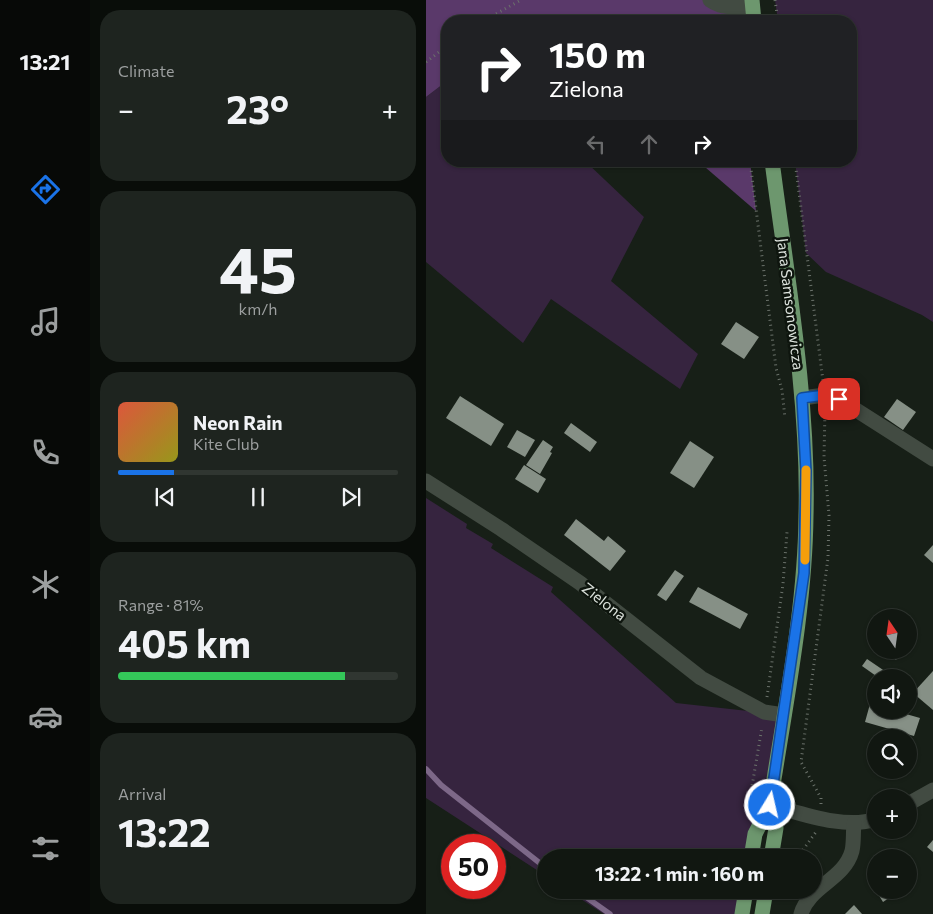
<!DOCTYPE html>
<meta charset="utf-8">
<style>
:root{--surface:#111711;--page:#1e241f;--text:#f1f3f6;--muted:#9c9f9f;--line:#303631;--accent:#1a73e8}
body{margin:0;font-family:Commissioner,sans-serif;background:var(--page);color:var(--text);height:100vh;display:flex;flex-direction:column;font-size:19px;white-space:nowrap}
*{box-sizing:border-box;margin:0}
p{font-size:16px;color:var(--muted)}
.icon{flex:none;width:28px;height:28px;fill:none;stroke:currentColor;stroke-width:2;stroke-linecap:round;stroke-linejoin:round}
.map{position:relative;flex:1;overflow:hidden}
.details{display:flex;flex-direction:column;gap:10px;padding:10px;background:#090d09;width:336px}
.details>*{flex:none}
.top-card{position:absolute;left:15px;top:15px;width:416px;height:152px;border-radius:20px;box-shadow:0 1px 4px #0004,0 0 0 1px var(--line);background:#202124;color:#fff;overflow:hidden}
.needle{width:32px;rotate:347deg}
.buttons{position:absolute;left:441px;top:609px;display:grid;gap:10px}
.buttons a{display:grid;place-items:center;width:50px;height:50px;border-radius:50%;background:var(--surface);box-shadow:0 1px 4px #0004,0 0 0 1px var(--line);font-size:25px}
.speed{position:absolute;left:15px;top:834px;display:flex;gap:10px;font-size:25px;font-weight:700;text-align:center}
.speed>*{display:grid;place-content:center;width:65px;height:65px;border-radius:50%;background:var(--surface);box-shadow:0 1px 4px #0004,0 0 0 1px var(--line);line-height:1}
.speed .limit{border:8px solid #d22;background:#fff;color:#111}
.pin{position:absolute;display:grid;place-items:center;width:42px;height:42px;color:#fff;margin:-21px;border-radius:10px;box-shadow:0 2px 8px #0006}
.me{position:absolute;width:55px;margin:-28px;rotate:9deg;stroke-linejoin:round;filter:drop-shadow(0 0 4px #0008)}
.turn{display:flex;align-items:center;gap:18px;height:105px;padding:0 25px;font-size:22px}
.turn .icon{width:65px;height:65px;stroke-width:2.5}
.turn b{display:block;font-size:35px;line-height:42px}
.lanes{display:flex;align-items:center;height:48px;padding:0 25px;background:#0003;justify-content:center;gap:25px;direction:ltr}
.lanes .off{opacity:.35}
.big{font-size:38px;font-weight:700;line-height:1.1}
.details .widget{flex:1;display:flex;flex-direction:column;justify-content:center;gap:8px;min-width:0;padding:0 18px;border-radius:20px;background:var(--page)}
.details .dial{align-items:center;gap:0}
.dial b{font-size:65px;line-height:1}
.song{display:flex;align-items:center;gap:15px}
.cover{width:60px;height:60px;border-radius:8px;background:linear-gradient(135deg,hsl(10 70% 55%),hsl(60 70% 35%))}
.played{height:5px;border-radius:2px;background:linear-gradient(90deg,var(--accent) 20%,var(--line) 20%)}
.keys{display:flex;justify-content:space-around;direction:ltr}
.heat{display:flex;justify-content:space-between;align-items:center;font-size:28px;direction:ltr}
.charge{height:8px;border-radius:4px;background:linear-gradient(90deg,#34c759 81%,var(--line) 0)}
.trip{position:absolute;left:111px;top:849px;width:285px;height:50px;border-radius:25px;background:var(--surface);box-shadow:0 1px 4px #0004,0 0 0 1px var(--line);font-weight:700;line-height:50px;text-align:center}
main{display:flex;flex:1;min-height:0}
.tab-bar{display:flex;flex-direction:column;width:90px;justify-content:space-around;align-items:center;background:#070907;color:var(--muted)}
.tab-bar .icon{width:35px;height:35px}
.tab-bar .current{color:var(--accent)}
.tab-bar b{font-size:22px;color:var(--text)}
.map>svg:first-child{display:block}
.green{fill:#36243f}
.forest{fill:#5a396a}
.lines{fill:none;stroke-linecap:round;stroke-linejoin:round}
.stream{stroke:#7d6888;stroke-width:5.5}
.building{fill:#869086}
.path{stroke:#6b726b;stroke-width:3;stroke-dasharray:1 4;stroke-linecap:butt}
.minor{stroke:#424b42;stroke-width:15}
.major{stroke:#6d976e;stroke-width:15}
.route-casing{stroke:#114b97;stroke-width:12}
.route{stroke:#1a73e8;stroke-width:9}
.slow{stroke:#f59e0b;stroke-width:9}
.labels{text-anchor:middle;stroke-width:5;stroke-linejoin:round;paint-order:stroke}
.street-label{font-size:15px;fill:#dde3dd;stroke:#0e150e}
</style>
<main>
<nav class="tab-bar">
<b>13:21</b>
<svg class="icon current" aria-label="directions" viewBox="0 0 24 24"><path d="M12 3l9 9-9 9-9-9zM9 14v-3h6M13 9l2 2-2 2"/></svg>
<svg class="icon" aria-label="music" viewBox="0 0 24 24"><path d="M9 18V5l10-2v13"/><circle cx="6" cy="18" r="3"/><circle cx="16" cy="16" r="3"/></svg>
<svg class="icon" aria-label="phone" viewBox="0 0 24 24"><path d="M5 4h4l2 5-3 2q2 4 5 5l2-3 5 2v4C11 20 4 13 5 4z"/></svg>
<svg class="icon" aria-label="climate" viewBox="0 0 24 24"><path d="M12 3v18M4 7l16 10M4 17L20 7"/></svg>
<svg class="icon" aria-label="car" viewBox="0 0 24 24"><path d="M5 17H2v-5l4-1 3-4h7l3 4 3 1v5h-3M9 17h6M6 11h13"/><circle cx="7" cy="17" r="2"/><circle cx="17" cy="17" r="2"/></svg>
<svg class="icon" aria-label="filters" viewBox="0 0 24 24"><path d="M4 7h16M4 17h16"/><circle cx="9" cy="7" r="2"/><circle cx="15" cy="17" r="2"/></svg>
</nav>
<section class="details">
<div class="widget"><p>Climate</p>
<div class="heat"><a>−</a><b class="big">23°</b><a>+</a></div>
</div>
<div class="widget dial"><b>45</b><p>km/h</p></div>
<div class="widget">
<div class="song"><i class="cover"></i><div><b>Neon Rain</b><p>Kite Club</p></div></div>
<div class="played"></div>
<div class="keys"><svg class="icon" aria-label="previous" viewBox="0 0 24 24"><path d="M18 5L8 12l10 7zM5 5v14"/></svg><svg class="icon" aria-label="pause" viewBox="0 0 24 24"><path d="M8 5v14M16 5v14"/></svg><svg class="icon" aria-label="next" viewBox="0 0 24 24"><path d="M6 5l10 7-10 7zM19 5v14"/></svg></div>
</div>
<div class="widget"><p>Range · 81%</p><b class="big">405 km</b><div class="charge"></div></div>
<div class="widget"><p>Arrival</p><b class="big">13:22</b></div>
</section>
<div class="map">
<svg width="507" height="914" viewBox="0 0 507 914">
<rect width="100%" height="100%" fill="#171f17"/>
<g class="green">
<path d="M349 0H507V322L496 315 400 272 380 253 369 161H425V21H352Z"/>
<path d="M21 81V161H159L218 217 185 281 272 354 254 389 125 299 97 343 0 262V97Z"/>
<path d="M0 498 41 524 40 528 67 544 65 548 127 587 125 592 250 703 358 715 325 857 120 858V876L0 798Z"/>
<path d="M141 890H320L316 914H178Z"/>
</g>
<g class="forest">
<path d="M0 0H304L307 21H21V81L0 97Z"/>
<path d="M272 161H324L330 211Z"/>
</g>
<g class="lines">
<g class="stream">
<path d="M0 769 15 785 120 868"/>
<path d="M150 890 184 914"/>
</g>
</g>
<g class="building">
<path d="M310 322 333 337 318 359 295 344Z"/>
<path d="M34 396 78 424 65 446 20 418Z"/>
<path d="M471 399 490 412 477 430 458 417Z"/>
<path d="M145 423 171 442 164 452 138 433Z"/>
<path d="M91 430 109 440 99 457 81 447Z"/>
<path d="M117 440 127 447 124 452 126 453 114 474 100 465Z"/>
<path d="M264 441 288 457 268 488 244 473Z"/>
<path d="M98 465 120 479 112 493 89 479Z"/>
<path d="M150 519 178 541 182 536 200 551 184 571 138 535Z"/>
<path d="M507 545V563L498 555Z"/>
<path d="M249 570 258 576 240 601 231 595Z"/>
<path d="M272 587 322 614 314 629 263 602Z"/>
<path d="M456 650H477L470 660Z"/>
<path d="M441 659 466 676 464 678H453L436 666Z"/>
<path d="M507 671V710L487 693Z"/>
<path d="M444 704 450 705V710H466L494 718 488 736 439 722Z"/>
<path d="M507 840V852L501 847Z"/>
<path d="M450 884V890H475L457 902 447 886Z"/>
<path d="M428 905 436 914H419Z"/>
</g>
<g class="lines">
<g class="path">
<path d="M349 0 352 21"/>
<path d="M57 21 95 0"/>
<path d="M0 62 21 46"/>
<path d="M324 161 350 368 356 390 359 418"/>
<path d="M369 161 397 381"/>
<path d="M341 697 357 584 361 532"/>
<path d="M395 804V798L375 762 402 558 403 515 398 457 399 410"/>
<path d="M322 810 336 727"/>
<path d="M371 858 390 832"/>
</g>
<g class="minor">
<path d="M284 0C297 9 311 7 326 6"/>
<path d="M376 398 399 395 413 399 507 459"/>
<path d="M0 481 75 529 154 583 275 678 338 712 358 715"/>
<path d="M482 804 507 790"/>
<path d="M344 805C375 813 419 830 450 819"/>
<path d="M375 914C383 886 418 880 426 851 428 843 427 832 428 823"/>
</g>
<g class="major">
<path d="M326 0 328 21"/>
<path d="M344 805 350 828 345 858"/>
<path d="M325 858 329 834 344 805C358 711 379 611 380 516 383 399 361 277 346 161"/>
<path d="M316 914 320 890"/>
<path d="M336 914 340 890"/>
</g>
</g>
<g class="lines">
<defs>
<path id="route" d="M344 805 378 573 380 471 376 398 399 395 413 399"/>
</defs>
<use href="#route" class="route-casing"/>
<use href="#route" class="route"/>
<path class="slow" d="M379 560 380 470"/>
</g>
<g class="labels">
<g class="street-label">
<text transform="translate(364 304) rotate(83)" y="5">Jana Samsonowicza</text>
<text transform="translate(178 602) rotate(38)" y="5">Zielona</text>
</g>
</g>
</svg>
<div class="buttons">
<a><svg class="needle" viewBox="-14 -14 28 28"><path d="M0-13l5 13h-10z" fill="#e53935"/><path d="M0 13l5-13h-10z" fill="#9c9f9f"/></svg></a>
<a><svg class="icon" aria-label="sound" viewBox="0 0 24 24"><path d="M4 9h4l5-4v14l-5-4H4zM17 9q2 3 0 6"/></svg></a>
<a><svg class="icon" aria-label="search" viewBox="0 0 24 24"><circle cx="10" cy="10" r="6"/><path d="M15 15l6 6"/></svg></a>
<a>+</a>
<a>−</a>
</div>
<div class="speed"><div class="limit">50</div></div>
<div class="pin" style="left:413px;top:399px;background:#d93025"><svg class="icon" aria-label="arrive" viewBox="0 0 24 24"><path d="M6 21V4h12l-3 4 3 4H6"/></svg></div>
<svg class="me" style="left:344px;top:805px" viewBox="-20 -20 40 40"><circle r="17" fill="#1a73e8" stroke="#fff" stroke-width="3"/><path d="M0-11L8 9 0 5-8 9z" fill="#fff"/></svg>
<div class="trip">13:22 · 1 min · 160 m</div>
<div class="top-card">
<div class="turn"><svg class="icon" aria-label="right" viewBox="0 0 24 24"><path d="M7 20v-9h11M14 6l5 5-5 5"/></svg><div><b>150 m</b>Zielona</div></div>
<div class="lanes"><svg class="icon off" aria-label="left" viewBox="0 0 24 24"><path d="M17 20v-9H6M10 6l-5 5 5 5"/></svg><svg class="icon off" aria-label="ahead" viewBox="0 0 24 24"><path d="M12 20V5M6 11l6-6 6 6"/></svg><svg class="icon" aria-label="right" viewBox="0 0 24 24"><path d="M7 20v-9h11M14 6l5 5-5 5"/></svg></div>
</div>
</div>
</main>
